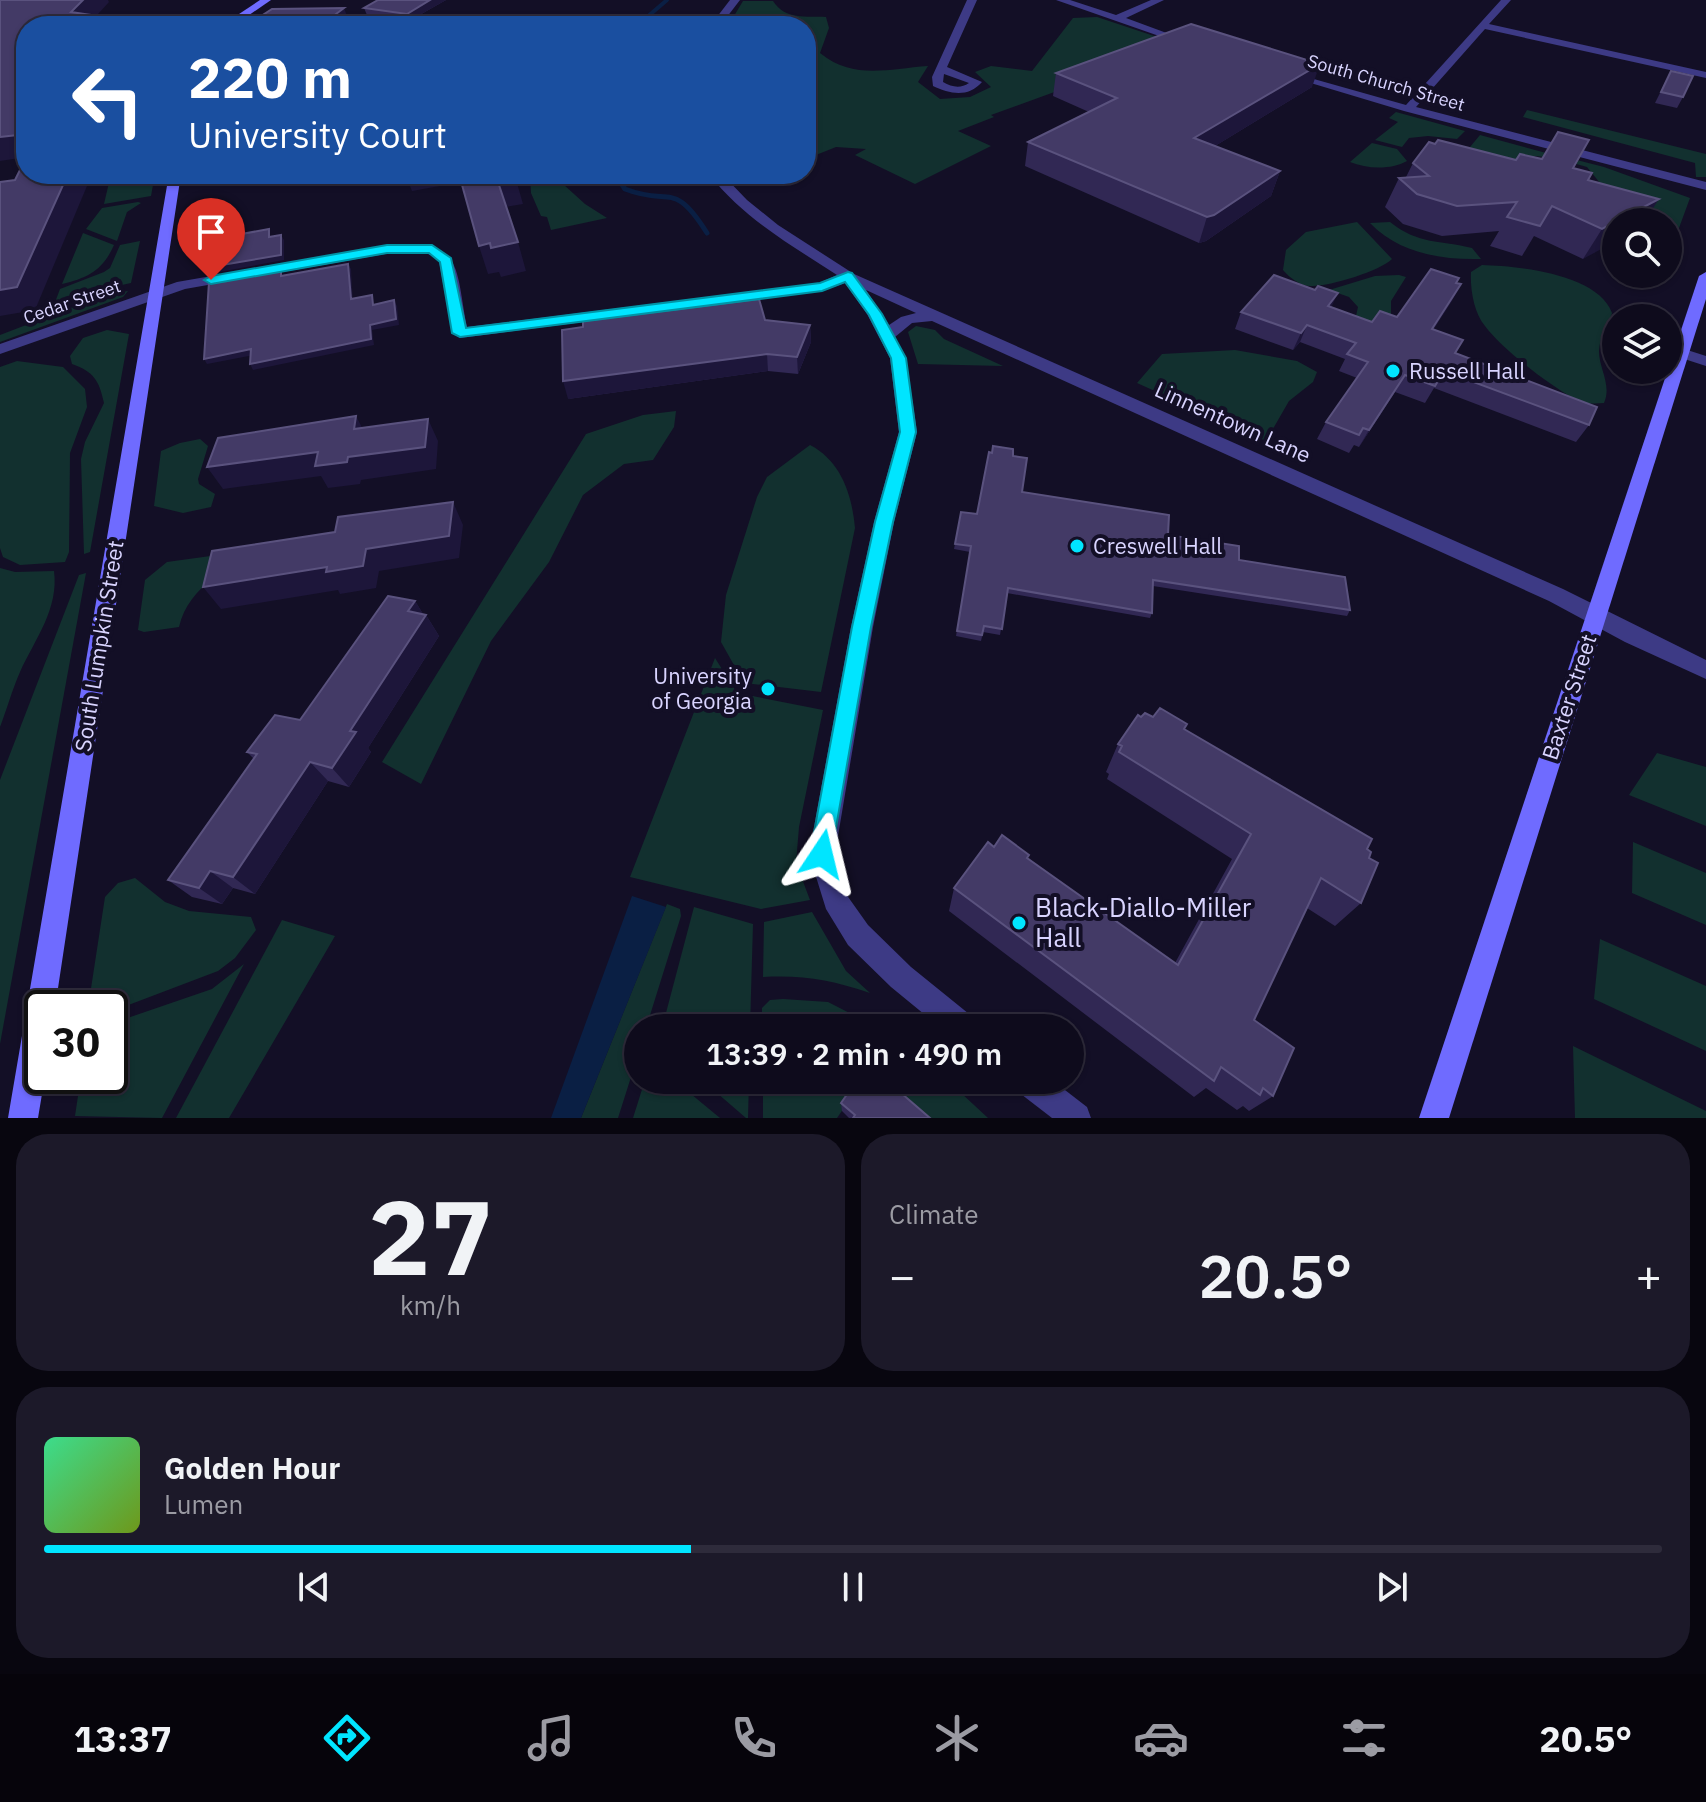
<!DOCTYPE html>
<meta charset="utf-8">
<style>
:root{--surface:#0e0b1c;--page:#1c1929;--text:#f1f3f6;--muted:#9b9ba3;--line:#2e2b3b;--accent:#00e5ff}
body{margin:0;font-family:"IBM Plex Sans",sans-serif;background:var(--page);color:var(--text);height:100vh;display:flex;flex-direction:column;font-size:30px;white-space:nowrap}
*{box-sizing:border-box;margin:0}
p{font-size:26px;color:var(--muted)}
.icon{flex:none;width:44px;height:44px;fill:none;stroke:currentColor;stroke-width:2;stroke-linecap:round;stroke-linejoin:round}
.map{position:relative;height:1118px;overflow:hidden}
.side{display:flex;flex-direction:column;gap:16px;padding:16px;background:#08060f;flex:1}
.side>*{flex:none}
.hud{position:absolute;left:16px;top:16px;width:800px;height:168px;border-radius:32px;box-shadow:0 2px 6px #0004,0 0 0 2px var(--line);background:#1a4fa0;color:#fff;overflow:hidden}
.controls{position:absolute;left:1602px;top:208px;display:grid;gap:16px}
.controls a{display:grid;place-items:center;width:80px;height:80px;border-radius:50%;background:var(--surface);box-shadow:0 2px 6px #0004,0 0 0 2px var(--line);font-size:40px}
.speed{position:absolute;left:24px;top:990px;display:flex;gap:16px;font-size:40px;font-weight:700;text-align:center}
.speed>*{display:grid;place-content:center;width:104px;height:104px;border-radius:50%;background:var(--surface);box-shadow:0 2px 6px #0004,0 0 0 2px var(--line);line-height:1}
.speed .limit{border:4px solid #111;border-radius:12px;background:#fff;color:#111}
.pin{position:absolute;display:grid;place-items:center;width:68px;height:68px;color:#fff;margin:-82px -34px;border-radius:50% 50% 50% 0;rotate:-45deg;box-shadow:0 0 8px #0007}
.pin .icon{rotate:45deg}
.me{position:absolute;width:88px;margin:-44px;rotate:10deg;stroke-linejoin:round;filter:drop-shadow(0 0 6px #0008)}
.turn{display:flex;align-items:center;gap:28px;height:168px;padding:0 40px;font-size:36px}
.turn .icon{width:104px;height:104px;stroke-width:2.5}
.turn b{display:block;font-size:56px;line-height:68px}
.big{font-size:60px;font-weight:600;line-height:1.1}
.side .tile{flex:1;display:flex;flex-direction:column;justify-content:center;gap:12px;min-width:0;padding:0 28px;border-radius:32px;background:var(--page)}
.side .dial{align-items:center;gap:0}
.dial b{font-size:104px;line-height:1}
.song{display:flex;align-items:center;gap:24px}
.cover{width:96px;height:96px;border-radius:12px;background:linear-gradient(135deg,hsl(150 70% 55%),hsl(80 70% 35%))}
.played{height:8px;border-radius:4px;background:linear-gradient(90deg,var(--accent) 40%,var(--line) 40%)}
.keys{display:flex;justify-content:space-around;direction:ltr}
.heat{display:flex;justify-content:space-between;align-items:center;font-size:44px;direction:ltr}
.side .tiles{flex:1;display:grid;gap:16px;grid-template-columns:1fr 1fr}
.tile:last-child{grid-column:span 2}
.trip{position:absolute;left:624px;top:1014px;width:460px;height:80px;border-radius:40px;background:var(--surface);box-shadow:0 2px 6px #0004,0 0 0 2px var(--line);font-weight:600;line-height:80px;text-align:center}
.tabs{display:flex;height:128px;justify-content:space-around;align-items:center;background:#06040b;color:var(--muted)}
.tabs .icon{width:56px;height:56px}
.tabs .current{color:var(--accent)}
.tabs b{font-size:36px;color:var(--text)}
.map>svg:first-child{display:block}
.green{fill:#12302f}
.water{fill:#0a1f44}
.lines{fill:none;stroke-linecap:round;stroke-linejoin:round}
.stream-far1{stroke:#0a1f44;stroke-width:4}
.stream{stroke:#0a1f44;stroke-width:5}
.street{fill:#3d3a85;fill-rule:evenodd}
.secondary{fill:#6f6bff;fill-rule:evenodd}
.wall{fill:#312854}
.shaded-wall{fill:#1d163a}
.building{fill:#433a66;stroke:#5a527e;stroke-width:2}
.route{fill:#00e5ff;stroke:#0095a6;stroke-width:2}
.poi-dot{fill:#00e5ff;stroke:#130f26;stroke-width:3}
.labels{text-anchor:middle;stroke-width:8;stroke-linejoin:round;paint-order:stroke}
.far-street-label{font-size:18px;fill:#d9d4ff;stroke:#130f26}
.poi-label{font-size:22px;fill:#d9d4ff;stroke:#130f26;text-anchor:start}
.street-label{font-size:22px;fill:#d9d4ff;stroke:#130f26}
.near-poi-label{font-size:26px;fill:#d9d4ff;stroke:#130f26;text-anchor:start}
</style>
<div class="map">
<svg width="1706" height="1118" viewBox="0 0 1706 1118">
<rect width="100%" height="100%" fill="#130f26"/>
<g class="green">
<path d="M743 1H773C785 20 806 16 826 17L829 28 820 53C853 80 887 69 928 66L918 82 940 99 970 97 991 87 975 72 991 66 1032 71 1073 18 1097 17 1166 40 1156 55 991 115 994 117 958 131 991 146 915 184 855 155 866 149 836 147 806 159V26H728Z"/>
<path d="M1527 110 1706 154V177H1696L1695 163 1523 117Z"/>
<path d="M1396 112 1465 131 1457 139 1428 136 1409 138 1402 147 1375 140 1398 122 1389 118Z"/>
<path d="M1480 135 1557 156 1555 158 1535 156 1519 175 1475 157 1470 147Z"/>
<path d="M1372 143 1397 149 1407 161C1391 170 1367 169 1350 162Z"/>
<path d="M1565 157 1604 167 1690 198 1672 247 1668 246V222L1655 209 1600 183 1587 167 1562 160Z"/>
<path d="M111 174H155L151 196 104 204Z"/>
<path d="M530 175H553L585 204 607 218 551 230 547 217 541 216 531 193Z"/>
<path d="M138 202 141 203 127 212 117 241 86 229 102 208Z"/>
<path d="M1357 222 1392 259C1380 271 1328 287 1311 286 1300 286 1290 278 1283 270L1286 250 1306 232Z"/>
<path d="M1390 222C1419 245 1440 240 1472 248L1481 259C1440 260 1399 253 1370 223Z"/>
<path d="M83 233 114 245C103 270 88 278 62 284Z"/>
<path d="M140 241 131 283 108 288 51 313 60 289 104 272 110 268 120 245Z"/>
<path d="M1482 265C1518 266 1598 274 1612 313 1608 327 1600 335 1599 351 1599 369 1612 385 1604 403 1593 404 1583 404 1573 398 1549 385 1502 349 1485 326 1474 313 1470 289 1471 272Z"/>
<path d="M1399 275 1406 277 1391 301V315L1377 322H1362L1356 316 1358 307 1349 297 1329 290 1375 276Z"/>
<path d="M128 291 123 297 0 342V335L107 294Z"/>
<path d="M916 326 935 330 944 339 1003 366 918 364 908 332Z"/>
<path d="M107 330 129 334 90 552 84 554 81 459 85 442 104 403C99 380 94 372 72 364L70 356 83 338Z"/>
<path d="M1235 350 1297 361 1317 372 1313 382 1289 401 1266 441 1137 383 1162 354Z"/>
<path d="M17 361 63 367 85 389 87 407 70 453 69 552 65 562 20 565 3 557 0 548V367Z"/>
<path d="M676 411 674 427 653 460 624 464 583 495 549 562 491 641 421 784 382 762 586 434 643 415Z"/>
<path d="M200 439 208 446 198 479 199 484 215 494 211 507 183 513 154 506 161 451 180 443Z"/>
<path d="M810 445C841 461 852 495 855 528L821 692 744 683 721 642 726 595 757 497 767 477Z"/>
<path d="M225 554C221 561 218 572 212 578 197 592 184 605 179 627L144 632 138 630 145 580 167 562Z"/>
<path d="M0 568 15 572 54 571C59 609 35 639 20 672 12 690 7 709 0 727Z"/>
<path d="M86 573 0 1044V780L79 575Z"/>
<path d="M715 658 737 693 823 710 799 827 796 863 810 900 761 909 630 877Z"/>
<path d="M1657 753 1706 767V826L1629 795Z"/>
<path d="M1633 842 1706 873V925L1632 893Z"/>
<path d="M135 878 165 902 189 911 251 917 256 930 235 958 218 971 110 1012V1008H88L105 897 118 883Z"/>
<path d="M667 904 680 909 681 916 646 1028H638V1055L618 1118H581Z"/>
<path d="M694 907 753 924 750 1028H662Z"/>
<path d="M812 912 846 971 870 993C831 980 804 975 763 977L764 922Z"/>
<path d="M282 920 335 936 229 1118H176Z"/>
<path d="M1600 939 1706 986V1051L1594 999Z"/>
<path d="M244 964 162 1118 75 1116 81 1076H110V1024L212 989Z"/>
<path d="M783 999 828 1002 879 1028H762V1008L770 1000Z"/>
<path d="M1573 1046 1706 1111V1118H1575Z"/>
<path d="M645 1080H674L720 1118H633Z"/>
<path d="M702 1080H749L748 1118H746Z"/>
<path d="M763 1080H863L837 1118H763Z"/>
<path d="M865 1080H947L988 1118H919Z"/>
</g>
<path class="water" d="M632 896 666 907 581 1118H551Z"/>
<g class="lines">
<path class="stream-far1" d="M623 26 646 18 667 0"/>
<path class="stream" d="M615 174 625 189C671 207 673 179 707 233"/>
<g class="street">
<path d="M730 0H740L720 26H710Z"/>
<path d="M967 0H977L947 67 982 82C968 98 950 94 933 86L932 77ZM944 74 969 83C960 89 952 87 943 82Z"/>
<path d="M1056 0H1070L1116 15 1151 0H1164L1126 18 1191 42 1182 44Z"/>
<path d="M1501 0H1511L1489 24 1706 72V78L1485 29 1416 107 1706 182V190L1404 111 1284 75 1289 72 1406 105Z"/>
<path d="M709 174H722L747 200 778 225 854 274 1563 589 1706 660V679L1625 642 1549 601 932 321 912 323 895 337 906 358 917 432 894 522 873 627 835 854 846 894 868 925 911 967 974 1018 978 1028H941L891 987 848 945 826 909 809 854 851 627 874 522 899 432 890 358 867 314 845 283 822 291 460 338 452 333 439 261C427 248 407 252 391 253L185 289 0 354V344L177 282 391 245C464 239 455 268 467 327L819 283 837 275C791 245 743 218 709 174ZM866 290 916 313 901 317 889 325Z"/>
<path d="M1681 348 1706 356V366L1675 356 1673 353Z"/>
<path d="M1013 1080H1052L1087 1107 1091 1118H1052L1017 1091Z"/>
</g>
<g class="secondary">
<path d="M260 0H271L233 26H221Z"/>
<path d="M169 174H181L55 1008H42V1076H45L38 1118H8Z"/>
<path d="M1706 272V299L1449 1118H1419L1699 276Z"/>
</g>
</g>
<g class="wall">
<path d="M378 0H446L409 21 367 15 364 8Z"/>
<path d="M1671 71 1683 97 1677 108 1655 103Z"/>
<path d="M1056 73 1312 87 1215 146 1280 171 1271 196 1206 241 1199 243 1025 166 1028 142 1089 112 1053 96Z"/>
<path d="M1516 160 1573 168 1588 180 1659 199 1583 259 1534 236 1522 256 1490 246 1499 231 1442 236 1403 224 1385 207 1399 178 1406 177 1413 163Z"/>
<path d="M1457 283 1461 284 1433 329 1455 353 1589 425 1576 442 1434 388 1425 403 1395 392 1359 447 1354 445 1349 453 1317 439 1326 422 1357 378 1339 371 1345 359 1300 342 1293 350 1235 329 1241 312 1315 290 1331 308 1372 322 1397 317Z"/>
<path d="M765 320 810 325 811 342 798 374 768 371 568 399Z"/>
<path d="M1013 456 1022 492 1168 535 1239 560 1350 610 1347 616 1153 586 1152 613 1150 618 1007 593 1000 635 983 632 981 641 956 636 970 552 954 549 955 544 977 514Z"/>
<path d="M415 601 423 614 426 615 439 636 368 748 371 752 349 787 328 781 255 894 233 888 222 904 192 897 168 880 254 759 247 752 300 720Z"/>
<path d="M1141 717H1153L1184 729 1367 849 1369 858 1361 903 1335 926 1307 908 1254 1020 1273 1096 1249 1111 1243 1106 1237 1110 1206 1088 1194 1097 949 911 954 888 994 847 1028 859 1175 963 1232 859 1107 779 1109 774 1106 772 1118 744Z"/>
<path d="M841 1103 930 1118H849L842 1111Z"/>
</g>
<g class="shaded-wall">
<path d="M83 0H108L109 2 87 26 71 12Z"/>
<path d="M430 0H446L409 21 407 14Z"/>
<path d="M344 8 349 21 342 26H320Z"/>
<path d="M118 19 122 26H112Z"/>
<path d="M1320 64 1312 87 1187 163 1194 138Z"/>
<path d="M26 134V157L0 161V137Z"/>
<path d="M1280 171 1271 196 1206 241 1199 243 1207 217Z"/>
<path d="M68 174H92L35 310 0 316V290Z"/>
<path d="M403 174H460L462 182 412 191 410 186H408Z"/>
<path d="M515 176 523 204 505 207 497 179Z"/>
<path d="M1659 199 1644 222H1616V241L1583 259 1602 229Z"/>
<path d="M281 235 284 240V260L214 273 210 267Z"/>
<path d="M518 242 526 271 501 277 499 272 488 274 479 246 490 243Z"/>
<path d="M348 264 351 269 353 305 351 299Z"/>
<path d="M1461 284 1452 301 1423 346 1432 329Z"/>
<path d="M1338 293 1330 310 1328 306Z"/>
<path d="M394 300 397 306 399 325 372 330 374 345 253 370 250 364 370 325Z"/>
<path d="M810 325 811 342 798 374 797 357Z"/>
<path d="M1307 325 1300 342 1293 350 1301 333Z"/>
<path d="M251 349 254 355 207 364 204 359Z"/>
<path d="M767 354 768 371 568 399 563 381Z"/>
<path d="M1405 375 1395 392 1359 447 1369 430Z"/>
<path d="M356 416 368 439 354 429Z"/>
<path d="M428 419 438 441 436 469 361 480 360 484 328 488 321 476 223 489 207 467 318 452 348 457Z"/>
<path d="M453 502 463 525 459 558 379 571 376 588 340 594 338 590 221 609 203 587 327 567 366 549Z"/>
<path d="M415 601 425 617 426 615 439 636 368 748 371 752 349 787 332 768 408 611Z"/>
<path d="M310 762 328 781 255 894 233 877Z"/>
<path d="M210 871 233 888 222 904 199 888Z"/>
</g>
<g class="building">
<path d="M0 0H83L71 12 118 19 112 26H26V134L0 137Z"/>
<path d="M378 0H430L407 14 364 8Z"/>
<path d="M344 8 320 26H246L272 9Z"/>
<path d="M1191 24 1320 64 1194 138 1280 171 1214 215 1207 217 1028 142 1117 98 1056 73Z"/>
<path d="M1671 71 1693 76 1683 97 1661 92Z"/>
<path d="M1558 132 1589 140 1573 168 1592 173 1588 180 1659 199 1602 229 1552 206 1540 226 1507 217 1517 202 1457 206 1417 194 1399 178 1429 176 1413 163 1429 142 1435 144 1438 140 1516 160 1520 154 1542 159Z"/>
<path d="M26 158V174H68L17 287 0 290V182L15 180Z"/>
<path d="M459 174H514L515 176 497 179 518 242 491 248 490 243 479 246Z"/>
<path d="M269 229V237L281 235V255L210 267 214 239Z"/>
<path d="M348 264 351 299 372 295 373 305 394 300 396 319 370 325 371 339 250 364 251 349 204 359 209 282 281 269V276Z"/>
<path d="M1431 269 1459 278 1456 283 1461 284 1432 329 1463 340 1455 353 1597 407 1589 425 1444 371 1435 386 1405 375 1369 430 1363 428 1359 435 1326 422 1368 362 1347 354 1356 343 1307 325 1301 333 1241 312 1274 275 1315 290 1318 286 1338 293 1328 306 1372 322 1380 311 1397 317Z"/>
<path d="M759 299 765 320 810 325 797 357 767 354 563 381 562 330 583 327V321Z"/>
<path d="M356 416 354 429 428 419 425 447 348 457 347 462 315 466 318 452 207 467 218 438Z"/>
<path d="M993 446 1013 449V456L1027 458 1022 492 1169 515 1168 535 1239 546V560L1345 577 1350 610 1153 580 1152 613 1008 588 1002 629 984 626 982 635 957 631 971 546 955 544 961 512 977 514 989 452 992 453Z"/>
<path d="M453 502 449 536 366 549 363 566 326 572 327 567 203 587 212 551 335 532 338 517Z"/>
<path d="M388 596 415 601 408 611 426 615 350 731 356 732 332 768 310 762 233 877 210 871 199 888 168 880 257 754 247 752 275 715 300 720Z"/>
<path d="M1160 708 1187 724 1184 729 1372 839 1367 849 1371 852 1369 858 1378 863 1361 903 1321 878 1254 1020 1294 1048 1273 1096 1263 1088 1260 1095 1221 1067 1214 1081 954 888 988 842 994 847 1002 835 1029 855 1027 858 1178 965 1251 834 1119 752 1122 746 1118 744 1138 715 1141 717 1145 713 1153 717Z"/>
<path d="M857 1080H875L879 1083 881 1080H886L930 1118H853L855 1115 841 1103Z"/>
</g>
<path class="route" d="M387 245H432L451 258 466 328 820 283 848 272 852 273 882 314 906 358 916 432 893 522 871 627 830 862 822 865 814 862 810 854 852 627 875 522 900 432 891 358 869 315 845 282 822 291 460 337 452 333 440 262 429 253H387L211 284 204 280 211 276Z"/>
<g class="poi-dot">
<circle cx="1393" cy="371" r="8"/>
<circle cx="1077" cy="546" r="8"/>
<circle cx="768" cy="689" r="8"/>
<circle cx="1019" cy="923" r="8"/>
</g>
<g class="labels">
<g class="far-street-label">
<text transform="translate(1386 83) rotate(16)" y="6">South Church Street</text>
<text transform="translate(72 302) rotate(-19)" y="6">Cedar Street</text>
</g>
<g class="poi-label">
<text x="1409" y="379">Russell Hall</text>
<text x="1093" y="554">Creswell Hall</text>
<text x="752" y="684" text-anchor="end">University<tspan x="752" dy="25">of Georgia</tspan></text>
</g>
<g class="street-label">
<text transform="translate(1233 422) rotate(24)" y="8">Linnentown Lane</text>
<text transform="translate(99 646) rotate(-81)" y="8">South Lumpkin Street</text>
<text transform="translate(1569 697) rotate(-72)" y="8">Baxter Street</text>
</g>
<g class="near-poi-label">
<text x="1035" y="917">Black-Diallo-Miller<tspan x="1035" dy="30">Hall</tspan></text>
</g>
</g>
</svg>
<div class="controls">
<a><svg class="icon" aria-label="search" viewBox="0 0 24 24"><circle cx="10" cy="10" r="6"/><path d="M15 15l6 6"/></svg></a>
<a><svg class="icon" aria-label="layers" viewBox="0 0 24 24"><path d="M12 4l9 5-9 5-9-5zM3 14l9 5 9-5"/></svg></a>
</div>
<div class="speed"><div class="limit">30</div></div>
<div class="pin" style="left:211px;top:280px;background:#d93025"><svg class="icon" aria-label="arrive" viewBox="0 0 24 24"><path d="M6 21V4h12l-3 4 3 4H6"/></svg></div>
<svg class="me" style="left:822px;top:854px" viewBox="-20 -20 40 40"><path d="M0-17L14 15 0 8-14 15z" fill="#00e5ff" stroke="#fff" stroke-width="4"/></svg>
<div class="trip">13:39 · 2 min · 490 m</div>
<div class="hud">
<div class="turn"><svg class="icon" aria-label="left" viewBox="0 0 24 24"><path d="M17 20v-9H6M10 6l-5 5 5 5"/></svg><div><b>220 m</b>University Court</div></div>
</div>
</div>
<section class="side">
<div class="tiles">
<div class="tile dial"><b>27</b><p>km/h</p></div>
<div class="tile"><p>Climate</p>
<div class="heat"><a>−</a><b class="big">20.5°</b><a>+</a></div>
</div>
<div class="tile">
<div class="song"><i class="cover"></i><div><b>Golden Hour</b><p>Lumen</p></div></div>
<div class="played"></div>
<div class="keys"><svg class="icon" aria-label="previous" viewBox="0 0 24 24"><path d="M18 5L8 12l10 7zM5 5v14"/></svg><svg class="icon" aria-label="pause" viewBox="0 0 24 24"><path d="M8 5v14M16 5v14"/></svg><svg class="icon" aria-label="next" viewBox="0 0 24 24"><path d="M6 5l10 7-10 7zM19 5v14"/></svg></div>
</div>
</div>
</section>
<nav class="tabs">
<b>13:37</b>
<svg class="icon current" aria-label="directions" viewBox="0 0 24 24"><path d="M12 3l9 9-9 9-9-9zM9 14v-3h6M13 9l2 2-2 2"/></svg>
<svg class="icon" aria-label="music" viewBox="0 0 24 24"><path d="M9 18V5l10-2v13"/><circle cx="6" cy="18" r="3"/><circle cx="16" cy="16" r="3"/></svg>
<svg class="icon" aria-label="phone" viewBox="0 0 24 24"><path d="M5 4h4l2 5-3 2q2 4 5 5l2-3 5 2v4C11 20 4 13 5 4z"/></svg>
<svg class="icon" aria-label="climate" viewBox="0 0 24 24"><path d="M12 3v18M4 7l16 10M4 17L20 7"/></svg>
<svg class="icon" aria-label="car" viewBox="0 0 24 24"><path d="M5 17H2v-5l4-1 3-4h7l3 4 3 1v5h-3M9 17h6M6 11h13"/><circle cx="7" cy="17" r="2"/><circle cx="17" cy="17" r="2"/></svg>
<svg class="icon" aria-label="filters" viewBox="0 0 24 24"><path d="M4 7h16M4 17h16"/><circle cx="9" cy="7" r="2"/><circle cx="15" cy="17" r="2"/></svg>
<b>20.5°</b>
</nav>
